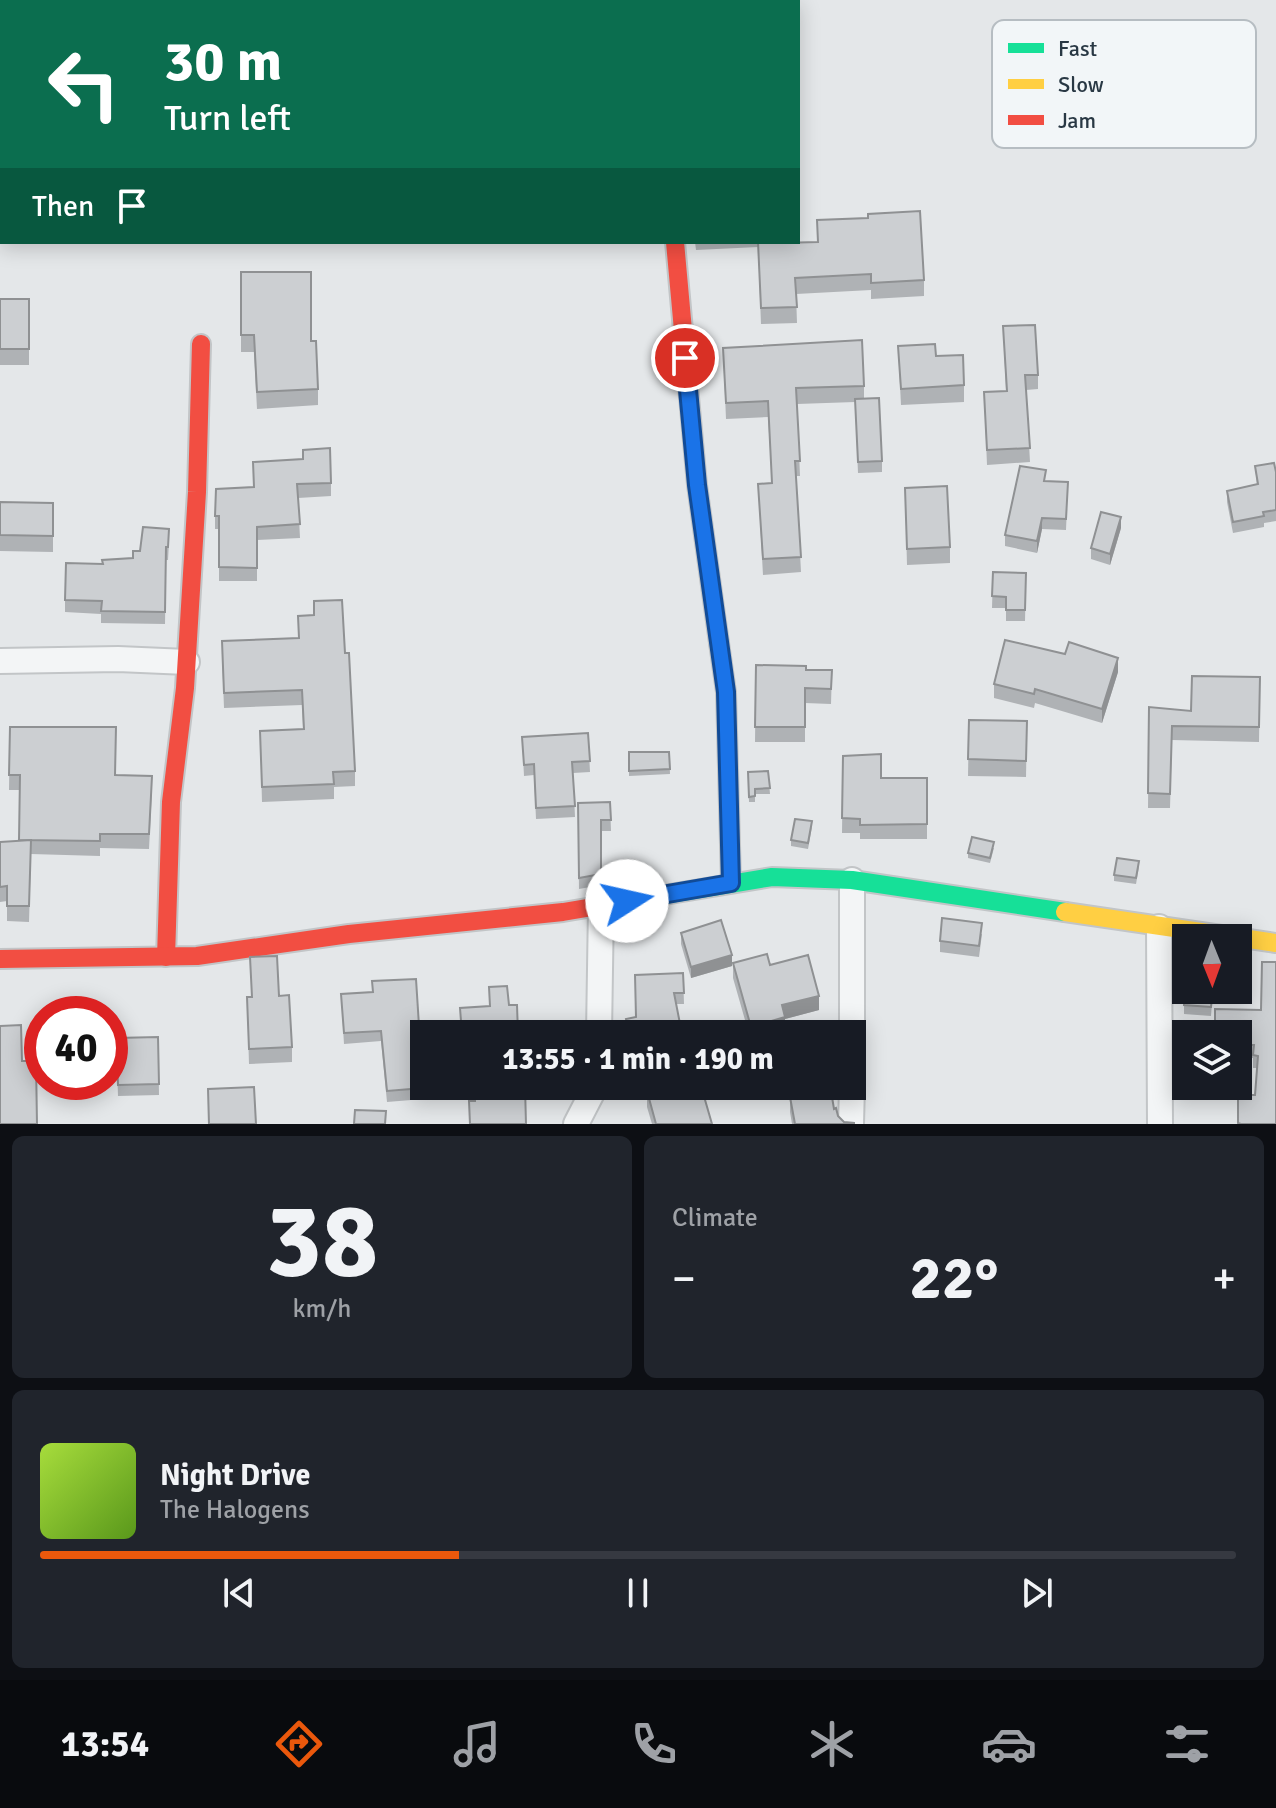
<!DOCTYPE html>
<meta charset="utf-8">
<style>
:root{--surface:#171b24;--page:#20242c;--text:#f1f3f6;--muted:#9ea1a6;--line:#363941;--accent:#ea580c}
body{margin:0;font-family:Signika,sans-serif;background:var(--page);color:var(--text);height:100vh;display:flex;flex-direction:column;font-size:30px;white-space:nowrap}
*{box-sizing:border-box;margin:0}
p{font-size:26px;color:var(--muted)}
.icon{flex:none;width:44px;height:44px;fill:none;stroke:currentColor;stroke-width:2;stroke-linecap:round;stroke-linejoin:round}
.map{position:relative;height:1124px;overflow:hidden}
.side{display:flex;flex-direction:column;gap:12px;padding:12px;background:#0d0f14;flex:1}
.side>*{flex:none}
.guide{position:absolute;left:0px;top:0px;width:800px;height:244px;box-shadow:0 4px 20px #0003;background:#0b6e4f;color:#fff;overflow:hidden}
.needle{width:52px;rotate:179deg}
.buttons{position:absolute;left:1172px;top:924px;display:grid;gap:16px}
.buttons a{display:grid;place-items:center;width:80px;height:80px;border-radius:0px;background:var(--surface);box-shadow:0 4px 20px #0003;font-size:40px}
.speed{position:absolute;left:24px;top:996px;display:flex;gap:16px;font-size:40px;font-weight:700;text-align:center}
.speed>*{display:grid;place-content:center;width:104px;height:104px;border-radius:50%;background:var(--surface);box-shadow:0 4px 20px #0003;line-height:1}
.speed .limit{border:12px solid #d22;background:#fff;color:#111}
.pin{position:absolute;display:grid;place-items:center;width:68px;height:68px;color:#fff;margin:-34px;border:4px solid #fff;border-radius:50%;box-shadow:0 2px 8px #0007}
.me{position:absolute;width:88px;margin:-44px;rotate:80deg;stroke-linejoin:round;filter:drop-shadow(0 0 6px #0008)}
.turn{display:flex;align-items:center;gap:28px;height:168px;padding:0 32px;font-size:36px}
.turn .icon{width:104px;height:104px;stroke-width:2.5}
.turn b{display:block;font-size:56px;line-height:68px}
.then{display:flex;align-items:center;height:76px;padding:0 32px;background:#0003;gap:16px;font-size:30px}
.big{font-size:60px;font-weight:700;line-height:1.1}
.side .widget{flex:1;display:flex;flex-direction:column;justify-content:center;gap:12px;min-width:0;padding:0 28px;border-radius:12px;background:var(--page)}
.side .dial{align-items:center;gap:0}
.dial b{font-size:104px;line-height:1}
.song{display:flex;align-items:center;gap:24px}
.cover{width:96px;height:96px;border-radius:12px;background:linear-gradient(135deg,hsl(80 70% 55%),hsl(90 70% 35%))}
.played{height:8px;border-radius:4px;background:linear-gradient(90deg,var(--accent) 35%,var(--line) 35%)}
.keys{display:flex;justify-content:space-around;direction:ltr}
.heat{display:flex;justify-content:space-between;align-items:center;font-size:44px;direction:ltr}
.side .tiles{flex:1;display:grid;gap:12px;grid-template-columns:1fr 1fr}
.widget:last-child{grid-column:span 2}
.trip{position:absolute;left:410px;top:1020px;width:456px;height:80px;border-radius:0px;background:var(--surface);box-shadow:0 4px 20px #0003;font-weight:700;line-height:80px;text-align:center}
.tabs{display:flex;height:128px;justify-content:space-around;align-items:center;background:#090b0e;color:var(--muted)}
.tabs .icon{width:56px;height:56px}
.tabs .on{color:var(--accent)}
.tabs b{font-size:36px;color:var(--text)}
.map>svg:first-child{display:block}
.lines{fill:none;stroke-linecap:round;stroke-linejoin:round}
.street-casing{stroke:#c2c5c7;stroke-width:28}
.fast-casing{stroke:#c2c5c7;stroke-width:22}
.slow-casing{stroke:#c2c5c7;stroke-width:22}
.jam-casing{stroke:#c2c5c7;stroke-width:22}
.street{stroke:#f3f5f6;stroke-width:24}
.fast{stroke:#16e098;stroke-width:18}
.slow{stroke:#ffcf43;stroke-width:18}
.jam{stroke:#f24e42;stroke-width:18}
.wall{fill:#afb2b5}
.shaded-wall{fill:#8f9193}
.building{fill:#cccfd2;stroke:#8f9193;stroke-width:2}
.route-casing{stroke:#114b97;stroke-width:20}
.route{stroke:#1a73e8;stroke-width:14}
.key{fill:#f2f6f8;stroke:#b6bdc2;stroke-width:2}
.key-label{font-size:22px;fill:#293844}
</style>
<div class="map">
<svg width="1276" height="1124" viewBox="0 0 1276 1124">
<rect width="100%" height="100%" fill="#e4e7e9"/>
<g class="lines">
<defs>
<g id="street">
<path d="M656 0V2"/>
<path d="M0 661 118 659 187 662"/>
<path d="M1159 927 1160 1124"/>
<path d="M599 1034 601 905"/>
<path d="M852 1034V880"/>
<path d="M576 1124 593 1091 594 1086"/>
<path d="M851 1124 852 1086"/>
</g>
<g id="fast">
<path d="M719 643 726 692 731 883"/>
<path d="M628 901 772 877 852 880 1065 912"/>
</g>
<path id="slow" d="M1065 912 1276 943"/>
<g id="jam">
<path d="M675 242 697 485 719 643"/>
<path d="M166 957 171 802 185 688 197 492 201 344"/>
<path d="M0 959 197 956 349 934 563 912 628 901"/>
</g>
</defs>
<use href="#street" class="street-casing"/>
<use href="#fast" class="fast-casing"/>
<use href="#slow" class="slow-casing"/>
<use href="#jam" class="jam-casing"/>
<use href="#street" class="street"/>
<use href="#fast" class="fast"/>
<use href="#slow" class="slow"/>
<use href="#jam" class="jam"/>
</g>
<g class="wall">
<rect x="52" y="0" width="22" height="2"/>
<path d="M817 220 924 280V296L871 299V290L796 294 797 323 761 324 758 247 696 250 695 242H779V243L818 242Z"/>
<path d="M241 272 311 341 318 389V405L257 409 254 352H241Z"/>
<rect x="0" y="299" width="29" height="66"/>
<path d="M1003 326 1038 375V389L1026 390 1030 462 987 465 984 392 1006 391Z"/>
<path d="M898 346 964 385V402L901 405Z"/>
<path d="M723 348 864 386V399L882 461V472L858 473 855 402 797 404 800 476H796L801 572 763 575 758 484 772 483 768 417 726 419Z"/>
<path d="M253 462 331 483V496L298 498 300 538 257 540V581H219V529H215V516L253 487Z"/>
<path d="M1255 466 1276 472V521L1264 523V527L1233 533 1227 502V491L1257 485Z"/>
<path d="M1046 481 1068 482 1066 530 1042 529 1037 553 1005 546V535Z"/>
<path d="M905 488 950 547V563L907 565Z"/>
<path d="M0 502 53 503V552L0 551Z"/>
<path d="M1121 528 1110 565 1091 559V548Z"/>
<path d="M169 542 168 560H166L165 624 101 623V614L65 612V600L103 564 133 558 140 551Z"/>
<path d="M993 572 1026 573 1025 621H1006V608H992Z"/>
<path d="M314 601 345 653 355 771V786L334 787V799L262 802 260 731 303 729 302 705 224 708 222 656 298 638V616L314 615Z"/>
<path d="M1065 654 1118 672 1102 723 1035 703 1034 708 994 698V684Z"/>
<path d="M756 665 806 670H832L831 704 805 703V742H755Z"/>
<path d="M1260 677 1259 742 1172 740 1170 808H1148L1149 707 1191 711Z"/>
<path d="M969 720 1027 721 1026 777 968 776Z"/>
<path d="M10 727 152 790 149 849 100 848V856L31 854 29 922 7 921V901L0 902V842L19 841 20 790H9Z"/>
<path d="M588 733 590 772 573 773 575 817 536 819 534 775 524 776 522 737Z"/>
<path d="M629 752H669L670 774 629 776Z"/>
<path d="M843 756 881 778H927V839H860V833H842Z"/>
<path d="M768 771 770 794H755V802H749L748 772Z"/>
<path d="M610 802 611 831H601V885L579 889 578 803Z"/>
<path d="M812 827 808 849 791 846V840Z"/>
<path d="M994 848 990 863 968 858V853Z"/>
<path d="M1139 867 1136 884 1114 881V875Z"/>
<path d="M681 933 732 966 691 978 681 944Z"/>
<path d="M982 934 979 957 940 952V941Z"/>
<path d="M250 957 279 996 292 1047V1062L249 1064 247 997H252Z"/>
<path d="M733 963 770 965 819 1010 785 1019V1031L775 1034H749L733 978Z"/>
<path d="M683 973 684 1004H676L682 1034H627L626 1019 636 1017Z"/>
<path d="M1213 990 1211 1016 1184 1014V1005Z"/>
<path d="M372 992 423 1088V1099L387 1102 381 1041 344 1044 341 994Z"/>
<path d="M1261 1010 1276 1124H1238V1095H1255L1257 1068H1253V1058H1238V1034Z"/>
<path d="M158 1037 159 1095 118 1096 116 1038Z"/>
<path d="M647 1091 712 1124H652L647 1107Z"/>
<path d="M790 1097 834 1109 838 1116 844 1122 854 1124H792L790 1112Z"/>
</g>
<g class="shaded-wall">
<path d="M1121 517V528L1110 565V554Z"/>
<path d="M1042 518V529L1037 553V541Z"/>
<path d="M1118 658V672L1102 723V709Z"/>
<path d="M732 955V966L691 978V967Z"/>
<path d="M819 996V1010L785 1019V1031L775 1034H751V1027L782 1005Z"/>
</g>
<g class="building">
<rect x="684" y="0" width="20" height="2"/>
<path d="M920 211 924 280 871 283V274L795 278 797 307 761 308 758 242H779V243L818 242 817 220 868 218V214Z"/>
<path d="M241 272H311V341H316L318 389 257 392 254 335H241Z"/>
<rect x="0" y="299" width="29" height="50"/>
<path d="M1035 325 1038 375H1025L1030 448 987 450 984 392 1007 391 1003 326Z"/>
<path d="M862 340 864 386 796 388 800 461H795L801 557 763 559 758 484 772 483 768 401 726 403 723 348Z"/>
<path d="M935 344 936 356 963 355 964 385 901 389 898 346Z"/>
<path d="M879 398 882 461 858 462 855 399Z"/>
<path d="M330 448 331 483 297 484 300 524 257 527V568L219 567V516H215L216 489 254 487 253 462 303 459V450Z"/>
<path d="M1274 463 1276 472V510L1263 512 1264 516 1233 522 1227 491 1258 484 1255 466Z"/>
<path d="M1020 466 1046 470 1044 481 1068 482 1066 519 1042 518 1037 541 1005 535Z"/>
<path d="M947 486 950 547 907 549 905 488Z"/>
<path d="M0 502 53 503V536L0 535Z"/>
<path d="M1101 512 1121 517 1110 554 1091 548Z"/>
<path d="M143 527 169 529 168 547H166L165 612 101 611 102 601 65 600 66 563 103 564 102 560 133 558V551H140Z"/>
<path d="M993 572 1026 573 1025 610H1006V597L992 596Z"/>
<path d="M342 600 345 653H349L355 771 333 772 334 784 262 787 260 731 304 729 302 690 224 693 222 641 299 638 298 616 314 615V601Z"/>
<path d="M1005 640 1065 654 1069 642 1118 658 1102 709 1035 689 1034 694 994 684Z"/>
<path d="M756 665 806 666V670H832L831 689 805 688V727H755Z"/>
<path d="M1192 676 1260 677 1259 727 1172 726 1170 794 1148 793 1149 707 1191 711Z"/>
<path d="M969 720 1027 721 1026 761 968 759Z"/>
<path d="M10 727H116L115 775 152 776 149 834H100V841L19 840 20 775H9Z"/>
<path d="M588 733 590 761 572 762 575 806 536 808 534 764 524 765 522 737Z"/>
<path d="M629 752H669L670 769 629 771Z"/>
<path d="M881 754V778H927V824L860 825V819L842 818 843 756Z"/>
<path d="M768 771 770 788 755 789V796L749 797 748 772Z"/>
<path d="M610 802 611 820H601V874L579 878 578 803Z"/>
<path d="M795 819 812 821 808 843 791 840Z"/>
<path d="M972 837 994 842 990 858 968 853Z"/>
<path d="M31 840 29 906H7V886L0 887V842Z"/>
<path d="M1117 858 1139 861 1136 878 1114 875Z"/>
<path d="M942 918 982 923 979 946 940 941Z"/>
<path d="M721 920 732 955 691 967 681 933Z"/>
<path d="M767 954 770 965 808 955 819 996 782 1005 785 1017 751 1027 733 963Z"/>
<path d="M277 956 279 996 289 995 292 1047 249 1049 247 997H252L250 957Z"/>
<path d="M1262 962H1276V1124H1241L1238 1123V1095H1255L1258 1056 1253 1055 1254 1045H1238V1034H1215V1009L1261 1010Z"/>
<path d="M683 973 684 993H674L682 1034H629L626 1019 636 1017 635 975Z"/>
<path d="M416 979 423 1088 387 1091 381 1031 344 1033 341 994 373 992 372 981Z"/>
<path d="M1186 980V990H1213L1211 1007 1184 1005Z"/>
<path d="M507 986 509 1005H517L518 1034H462L460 1008 490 1006 489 987Z"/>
<path d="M21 1025 22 1061H36L37 1124H0V1026Z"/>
<path d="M584 1025 586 1031 591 1034H565V1026Z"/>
<path d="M158 1037 159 1084 118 1085 116 1038Z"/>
<path d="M475 1086H525L526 1124H470L469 1101H475Z"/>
<path d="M665 1086H701L712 1124H656L647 1091Z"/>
<path d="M254 1087 256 1124H209L208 1089Z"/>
<path d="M831 1091 834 1109 836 1108 838 1116 844 1122 854 1123V1124H795L790 1097Z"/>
<path d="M355 1110 386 1111 385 1124H354Z"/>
</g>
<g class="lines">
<defs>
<path id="route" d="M627 901 731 883 726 692 697 485 685 358"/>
</defs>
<use href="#route" class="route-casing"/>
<use href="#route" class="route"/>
</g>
<rect x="992" y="20" width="264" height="128" rx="12" class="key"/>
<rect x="1008" y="43" width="36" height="10" fill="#16e098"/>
<rect x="1008" y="79" width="36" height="10" fill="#ffcf43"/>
<rect x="1008" y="115" width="36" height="10" fill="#f24e42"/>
<g class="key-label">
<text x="1058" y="56">Fast</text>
<text x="1058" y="92">Slow</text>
<text x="1058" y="128">Jam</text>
</g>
</svg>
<div class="buttons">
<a><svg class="needle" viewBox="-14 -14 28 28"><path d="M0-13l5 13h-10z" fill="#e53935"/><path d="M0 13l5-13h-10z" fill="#9ea1a6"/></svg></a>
<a><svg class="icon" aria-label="layers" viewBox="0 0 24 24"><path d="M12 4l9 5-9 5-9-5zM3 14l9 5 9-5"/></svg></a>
</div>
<div class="speed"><div class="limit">40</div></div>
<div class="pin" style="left:685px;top:358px;background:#d93025"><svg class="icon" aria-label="arrive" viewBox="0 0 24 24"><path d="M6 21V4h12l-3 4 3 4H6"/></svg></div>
<svg class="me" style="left:627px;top:901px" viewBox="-20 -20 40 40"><circle r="19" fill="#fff"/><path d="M0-13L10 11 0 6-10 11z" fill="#1a73e8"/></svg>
<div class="trip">13:55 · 1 min · 190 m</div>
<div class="guide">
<div class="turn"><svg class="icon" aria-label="left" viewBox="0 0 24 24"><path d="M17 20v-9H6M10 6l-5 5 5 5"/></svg><div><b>30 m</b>Turn left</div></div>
<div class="then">Then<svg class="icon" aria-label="arrive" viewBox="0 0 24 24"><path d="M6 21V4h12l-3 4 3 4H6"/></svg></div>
</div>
</div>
<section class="side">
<div class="tiles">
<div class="widget dial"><b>38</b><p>km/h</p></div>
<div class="widget"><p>Climate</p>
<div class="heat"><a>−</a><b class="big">22°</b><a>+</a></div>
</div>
<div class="widget">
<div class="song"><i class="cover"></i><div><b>Night Drive</b><p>The Halogens</p></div></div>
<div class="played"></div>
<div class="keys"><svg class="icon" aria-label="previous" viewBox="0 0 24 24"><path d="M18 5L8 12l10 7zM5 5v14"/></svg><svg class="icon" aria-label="pause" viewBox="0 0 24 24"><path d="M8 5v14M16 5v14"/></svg><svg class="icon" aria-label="next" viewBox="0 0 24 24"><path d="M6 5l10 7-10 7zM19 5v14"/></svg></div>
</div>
</div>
</section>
<nav class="tabs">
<b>13:54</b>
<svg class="icon on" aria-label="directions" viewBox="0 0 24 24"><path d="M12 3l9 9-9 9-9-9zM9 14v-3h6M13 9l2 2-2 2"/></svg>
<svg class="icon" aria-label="music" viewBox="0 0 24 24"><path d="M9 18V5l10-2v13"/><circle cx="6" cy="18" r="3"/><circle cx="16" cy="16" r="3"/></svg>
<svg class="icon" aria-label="phone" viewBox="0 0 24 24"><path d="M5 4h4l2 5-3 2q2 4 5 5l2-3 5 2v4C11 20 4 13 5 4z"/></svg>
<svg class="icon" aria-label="climate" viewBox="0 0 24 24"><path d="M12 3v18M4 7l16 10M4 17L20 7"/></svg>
<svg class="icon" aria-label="car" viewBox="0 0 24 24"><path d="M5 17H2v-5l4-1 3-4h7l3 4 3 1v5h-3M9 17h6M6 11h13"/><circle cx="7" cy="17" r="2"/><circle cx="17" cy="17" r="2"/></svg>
<svg class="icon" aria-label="filters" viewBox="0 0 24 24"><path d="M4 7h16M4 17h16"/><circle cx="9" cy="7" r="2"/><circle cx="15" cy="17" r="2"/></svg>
</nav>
